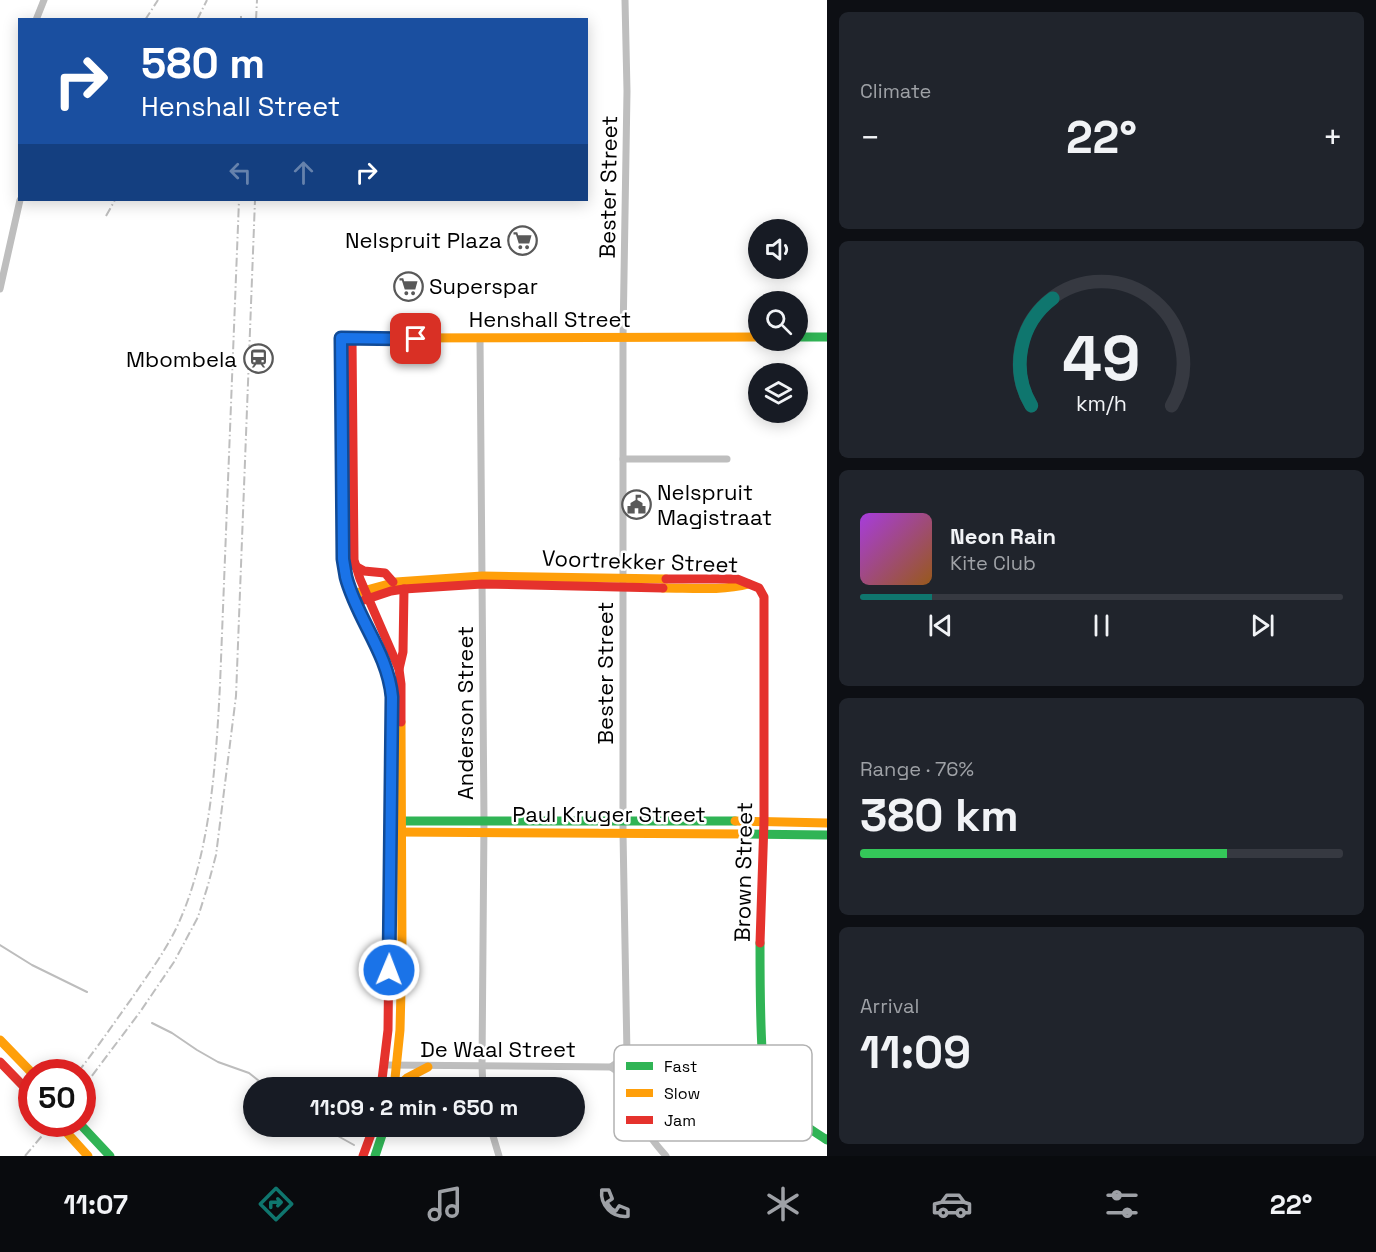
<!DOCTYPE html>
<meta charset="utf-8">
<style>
:root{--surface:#171b24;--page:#20242c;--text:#f1f3f6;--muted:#9ea1a6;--line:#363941;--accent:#0f766e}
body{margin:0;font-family:"Space Grotesk",sans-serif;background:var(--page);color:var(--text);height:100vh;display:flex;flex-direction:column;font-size:22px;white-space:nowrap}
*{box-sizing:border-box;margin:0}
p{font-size:20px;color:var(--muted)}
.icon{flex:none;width:33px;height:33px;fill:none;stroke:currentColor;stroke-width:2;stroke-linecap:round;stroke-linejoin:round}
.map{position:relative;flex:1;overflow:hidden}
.drawer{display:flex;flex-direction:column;gap:12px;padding:12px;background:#0d0f14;width:549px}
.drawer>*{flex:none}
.banner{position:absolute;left:18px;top:18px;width:570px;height:183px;border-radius:0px;box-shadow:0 3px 15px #0003;background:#1a4fa0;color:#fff;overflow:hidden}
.buttons{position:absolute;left:748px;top:219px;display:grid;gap:12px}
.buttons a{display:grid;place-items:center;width:60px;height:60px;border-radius:50%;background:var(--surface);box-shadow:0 3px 15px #0003;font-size:30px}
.speed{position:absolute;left:18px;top:1059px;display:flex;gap:12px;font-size:30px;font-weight:700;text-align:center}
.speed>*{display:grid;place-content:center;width:78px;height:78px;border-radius:50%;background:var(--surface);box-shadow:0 3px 15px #0003;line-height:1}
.speed .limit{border:9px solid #d22;background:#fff;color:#111}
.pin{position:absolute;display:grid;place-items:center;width:51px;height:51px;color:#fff;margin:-26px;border-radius:12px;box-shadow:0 3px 9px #0006}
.me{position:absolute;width:66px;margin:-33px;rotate:1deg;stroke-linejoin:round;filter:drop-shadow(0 0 4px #0008)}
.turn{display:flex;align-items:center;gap:21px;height:126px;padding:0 24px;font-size:27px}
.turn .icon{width:78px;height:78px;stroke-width:2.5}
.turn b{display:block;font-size:42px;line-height:51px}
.lanes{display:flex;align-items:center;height:57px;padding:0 24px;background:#0003;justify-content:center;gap:30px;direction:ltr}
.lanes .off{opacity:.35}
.big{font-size:45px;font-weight:800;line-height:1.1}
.drawer .tile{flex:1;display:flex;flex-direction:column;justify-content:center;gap:9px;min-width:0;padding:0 21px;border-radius:9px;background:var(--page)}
.drawer .dial{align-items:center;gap:0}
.dial svg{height:156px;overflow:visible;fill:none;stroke:var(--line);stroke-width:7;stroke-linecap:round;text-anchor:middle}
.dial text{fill:var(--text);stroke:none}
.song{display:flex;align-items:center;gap:18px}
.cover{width:72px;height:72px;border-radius:9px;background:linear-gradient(135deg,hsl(280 70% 55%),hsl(30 70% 35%))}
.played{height:6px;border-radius:3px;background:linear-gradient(90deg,var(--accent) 15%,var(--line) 15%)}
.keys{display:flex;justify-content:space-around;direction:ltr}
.heat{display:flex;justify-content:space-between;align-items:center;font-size:33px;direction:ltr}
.charge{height:9px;border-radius:4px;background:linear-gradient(90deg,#34c759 76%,var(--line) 0)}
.trip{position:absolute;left:243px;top:1077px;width:342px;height:60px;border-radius:30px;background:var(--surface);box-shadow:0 3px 15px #0003;font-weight:800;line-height:60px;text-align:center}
.tabs{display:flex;height:96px;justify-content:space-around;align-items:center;background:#090b0e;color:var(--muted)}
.tabs .icon{width:42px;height:42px}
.tabs .on{color:var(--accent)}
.tabs b{font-size:27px;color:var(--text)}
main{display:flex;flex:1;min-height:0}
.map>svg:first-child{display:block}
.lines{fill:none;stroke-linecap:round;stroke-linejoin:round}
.stream{stroke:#bdbdbd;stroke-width:2}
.street{stroke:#bebebe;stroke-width:7}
.fast{stroke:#30b455;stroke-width:9}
.slow{stroke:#ff9f0a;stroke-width:9}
.jam{stroke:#e5322d;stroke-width:9}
.rail{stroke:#bebebe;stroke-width:2;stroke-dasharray:9 3 1.5 3;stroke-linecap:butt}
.route-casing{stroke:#114b97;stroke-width:15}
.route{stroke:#1a73e8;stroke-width:10}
.labels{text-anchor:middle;stroke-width:5;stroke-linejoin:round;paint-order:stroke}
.street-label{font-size:22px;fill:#000;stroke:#fff}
.poi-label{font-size:22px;fill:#000;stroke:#fff;text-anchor:end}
.key{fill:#fff;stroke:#b2b2b2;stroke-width:1.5}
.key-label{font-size:16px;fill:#000}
</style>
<main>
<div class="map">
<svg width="827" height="1156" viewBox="0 0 827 1156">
<rect width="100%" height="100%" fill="#fff"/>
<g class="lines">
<g class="stream">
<path d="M0 945 32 965 87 992"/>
<path d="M152 1023 172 1033 197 1050 218 1062 249 1073 268 1088"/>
<path d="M320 1126 354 1145"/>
</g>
<g class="street">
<path d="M625 0 627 91 623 338V833L627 1055C630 1084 635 1112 651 1137 655 1144 661 1150 666 1156"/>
<path d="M36 20 44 0"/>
<path d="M0 289 20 200"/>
<path d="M480 338 484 821 482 1066 483 1088"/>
<path d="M623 459H727"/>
<path d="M385 1065 611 1067 630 1081"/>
<path d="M611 1067 627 1055"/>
<path d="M490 1126 499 1156"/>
</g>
<g class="fast">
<path d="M798 337H827"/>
<path d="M377 338H341L343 559C350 600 375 633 387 672 396 704 391 740 391 773"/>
<path d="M396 821H735"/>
<path d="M746 834 827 835"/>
<path d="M760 943C760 978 760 1013 762 1049 763 1062 762 1077 769 1089 783 1112 805 1126 827 1140"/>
<path d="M80 1124 110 1156"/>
<path d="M826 1139H827"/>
<path d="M375 1156 385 1126"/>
</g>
<g class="slow">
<path d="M377 338 759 337"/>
<path d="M663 588C691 588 721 591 749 584"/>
<path d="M352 594 396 582 482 576 666 579"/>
<path d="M735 821 827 823"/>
<path d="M397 832 746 834"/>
<path d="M0 1040 32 1073"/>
<path d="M394 1088 400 1030 402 950 401 722"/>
<path d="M396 1088 407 1078 428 1067"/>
<path d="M59 1124 88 1156"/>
</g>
<g class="jam">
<path d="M352 339 354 560 360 579 399 669 401 684V722"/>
<path d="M355 566 364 571 385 573 393 582"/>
<path d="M666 579H737L759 588 764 597V821L760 943"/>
<path d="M364 600 391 591 404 589 482 584 663 588"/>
<path d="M399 669 403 652 404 589"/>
<path d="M0 1062 32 1095"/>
<path d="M381 1088 388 1030 391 773"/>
<path d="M363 1156 374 1126"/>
</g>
<g class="rail">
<path d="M241 16V20"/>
<path d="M145 20 158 0"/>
<path d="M197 20 207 0"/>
<path d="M256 20 257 0"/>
<path d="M106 216 115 200"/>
<path d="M78 1072C97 1048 114 1023 132 998 149 973 168 948 180 920 211 849 216 761 220 685L239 200"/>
<path d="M82 1089 140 1012 174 962 198 917 208 885 216 855 236 696 255 200"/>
<path d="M25 1156 52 1124"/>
</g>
</g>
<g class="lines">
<defs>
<path id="route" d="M389 970 392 697C388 653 357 619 346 577 345 571 344 565 343 559L341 338 416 339"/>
</defs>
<use href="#route" class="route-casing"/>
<use href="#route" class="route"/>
</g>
<defs>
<symbol id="supermarket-ring" viewBox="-11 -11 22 22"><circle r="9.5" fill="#fff" stroke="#595959" stroke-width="1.5"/><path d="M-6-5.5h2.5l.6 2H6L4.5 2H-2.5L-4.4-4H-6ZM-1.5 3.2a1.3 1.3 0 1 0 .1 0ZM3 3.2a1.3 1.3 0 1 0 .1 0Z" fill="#595959"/></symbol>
<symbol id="station-ring" viewBox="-11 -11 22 22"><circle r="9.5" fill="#fff" stroke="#595959" stroke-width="1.5"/><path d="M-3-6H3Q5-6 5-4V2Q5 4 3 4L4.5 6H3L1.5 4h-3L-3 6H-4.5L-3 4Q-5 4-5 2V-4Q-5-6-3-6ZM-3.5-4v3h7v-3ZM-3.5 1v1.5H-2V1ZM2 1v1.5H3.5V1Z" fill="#595959"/></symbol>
<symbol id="civic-ring" viewBox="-11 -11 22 22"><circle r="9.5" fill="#fff" stroke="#595959" stroke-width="1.5"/><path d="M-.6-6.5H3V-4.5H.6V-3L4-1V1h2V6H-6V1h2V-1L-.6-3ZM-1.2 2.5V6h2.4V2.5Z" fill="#595959"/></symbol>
</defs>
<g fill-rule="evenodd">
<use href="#supermarket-ring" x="506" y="224" width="33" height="33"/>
<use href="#supermarket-ring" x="392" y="270" width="33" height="33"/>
<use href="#station-ring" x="242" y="342" width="33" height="33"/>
<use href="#civic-ring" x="620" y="488" width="33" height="33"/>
</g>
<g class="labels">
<g class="street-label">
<text transform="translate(608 187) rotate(-89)" y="8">Bester Street</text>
<text x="550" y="327">Henshall Street</text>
<text transform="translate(640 561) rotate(2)" y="8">Voortrekker Street</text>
<text transform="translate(605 673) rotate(-90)" y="8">Bester Street</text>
<text transform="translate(465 713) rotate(-90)" y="8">Anderson Street</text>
<text x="609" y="822">Paul Kruger Street</text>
<text transform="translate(743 872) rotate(-89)" y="8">Brown Street</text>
<text x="498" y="1057">De Waal Street</text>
</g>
<g class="poi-label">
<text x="502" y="248">Nelspruit Plaza</text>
<text x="429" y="294" text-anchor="start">Superspar</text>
<text x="237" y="367">Mbombela</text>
<text x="657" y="500" text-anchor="start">Nelspruit<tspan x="657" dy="25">Magistraat</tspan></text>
</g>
</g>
<rect x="614" y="1045" width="198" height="96" rx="9" class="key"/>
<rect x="626" y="1062" width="27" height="8" fill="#30b455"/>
<rect x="626" y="1089" width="27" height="8" fill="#ff9f0a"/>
<rect x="626" y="1116" width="27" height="8" fill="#e5322d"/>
<g class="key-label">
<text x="664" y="1072">Fast</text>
<text x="664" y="1099">Slow</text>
<text x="664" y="1126">Jam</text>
</g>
</svg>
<div class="buttons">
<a><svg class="icon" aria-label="sound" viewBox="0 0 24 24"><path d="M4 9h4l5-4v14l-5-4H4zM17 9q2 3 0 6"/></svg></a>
<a><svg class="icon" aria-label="search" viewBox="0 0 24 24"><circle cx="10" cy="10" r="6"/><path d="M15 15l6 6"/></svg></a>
<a><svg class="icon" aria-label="layers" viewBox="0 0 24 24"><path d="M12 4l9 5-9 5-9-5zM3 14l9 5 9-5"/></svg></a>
</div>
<div class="speed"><div class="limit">50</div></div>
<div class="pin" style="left:416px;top:339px;background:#d93025"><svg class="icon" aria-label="arrive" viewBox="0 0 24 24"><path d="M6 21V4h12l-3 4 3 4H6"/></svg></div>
<svg class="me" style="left:389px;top:970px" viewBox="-20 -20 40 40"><circle r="17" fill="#1a73e8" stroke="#fff" stroke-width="3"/><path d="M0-11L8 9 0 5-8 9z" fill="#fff"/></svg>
<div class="trip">11:09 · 2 min · 650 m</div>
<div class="banner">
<div class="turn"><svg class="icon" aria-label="right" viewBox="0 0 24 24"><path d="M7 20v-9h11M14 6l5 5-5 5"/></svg><div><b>580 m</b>Henshall Street</div></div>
<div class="lanes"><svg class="icon off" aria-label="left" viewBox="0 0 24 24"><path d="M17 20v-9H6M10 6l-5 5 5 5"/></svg><svg class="icon off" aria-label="ahead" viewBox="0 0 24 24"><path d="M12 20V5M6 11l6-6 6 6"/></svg><svg class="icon" aria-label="right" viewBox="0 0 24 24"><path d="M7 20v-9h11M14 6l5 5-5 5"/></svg></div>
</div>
</div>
<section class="drawer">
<div class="tile"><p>Climate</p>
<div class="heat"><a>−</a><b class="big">22°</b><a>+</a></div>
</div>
<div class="tile dial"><svg viewBox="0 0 100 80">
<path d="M14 69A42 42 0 1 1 86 69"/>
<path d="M14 69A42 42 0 0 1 25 14" stroke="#0f766e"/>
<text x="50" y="56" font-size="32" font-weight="700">49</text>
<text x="50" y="72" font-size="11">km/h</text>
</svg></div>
<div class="tile">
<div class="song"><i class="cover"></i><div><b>Neon Rain</b><p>Kite Club</p></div></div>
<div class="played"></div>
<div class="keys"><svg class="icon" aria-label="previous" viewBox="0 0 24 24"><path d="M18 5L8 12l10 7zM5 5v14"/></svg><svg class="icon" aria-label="pause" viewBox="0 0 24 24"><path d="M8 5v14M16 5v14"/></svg><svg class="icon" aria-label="next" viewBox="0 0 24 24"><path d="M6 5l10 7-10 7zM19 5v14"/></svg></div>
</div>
<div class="tile"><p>Range · 76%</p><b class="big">380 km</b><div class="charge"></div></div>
<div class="tile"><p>Arrival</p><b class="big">11:09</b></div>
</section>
</main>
<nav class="tabs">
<b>11:07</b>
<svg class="icon on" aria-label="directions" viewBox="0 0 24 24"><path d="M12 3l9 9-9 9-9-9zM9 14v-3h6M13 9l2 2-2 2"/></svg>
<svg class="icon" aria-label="music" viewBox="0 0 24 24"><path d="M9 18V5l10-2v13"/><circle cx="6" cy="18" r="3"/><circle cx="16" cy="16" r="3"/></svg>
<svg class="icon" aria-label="phone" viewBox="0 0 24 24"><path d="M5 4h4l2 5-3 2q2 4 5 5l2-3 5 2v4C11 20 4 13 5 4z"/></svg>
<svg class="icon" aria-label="climate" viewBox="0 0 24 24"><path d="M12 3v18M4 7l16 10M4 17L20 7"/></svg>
<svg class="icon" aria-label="car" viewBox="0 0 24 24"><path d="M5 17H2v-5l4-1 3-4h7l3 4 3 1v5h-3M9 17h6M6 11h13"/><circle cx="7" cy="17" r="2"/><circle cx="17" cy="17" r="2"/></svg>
<svg class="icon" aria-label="filters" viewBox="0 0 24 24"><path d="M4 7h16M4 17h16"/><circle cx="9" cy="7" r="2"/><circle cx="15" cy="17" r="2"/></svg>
<b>22°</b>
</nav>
